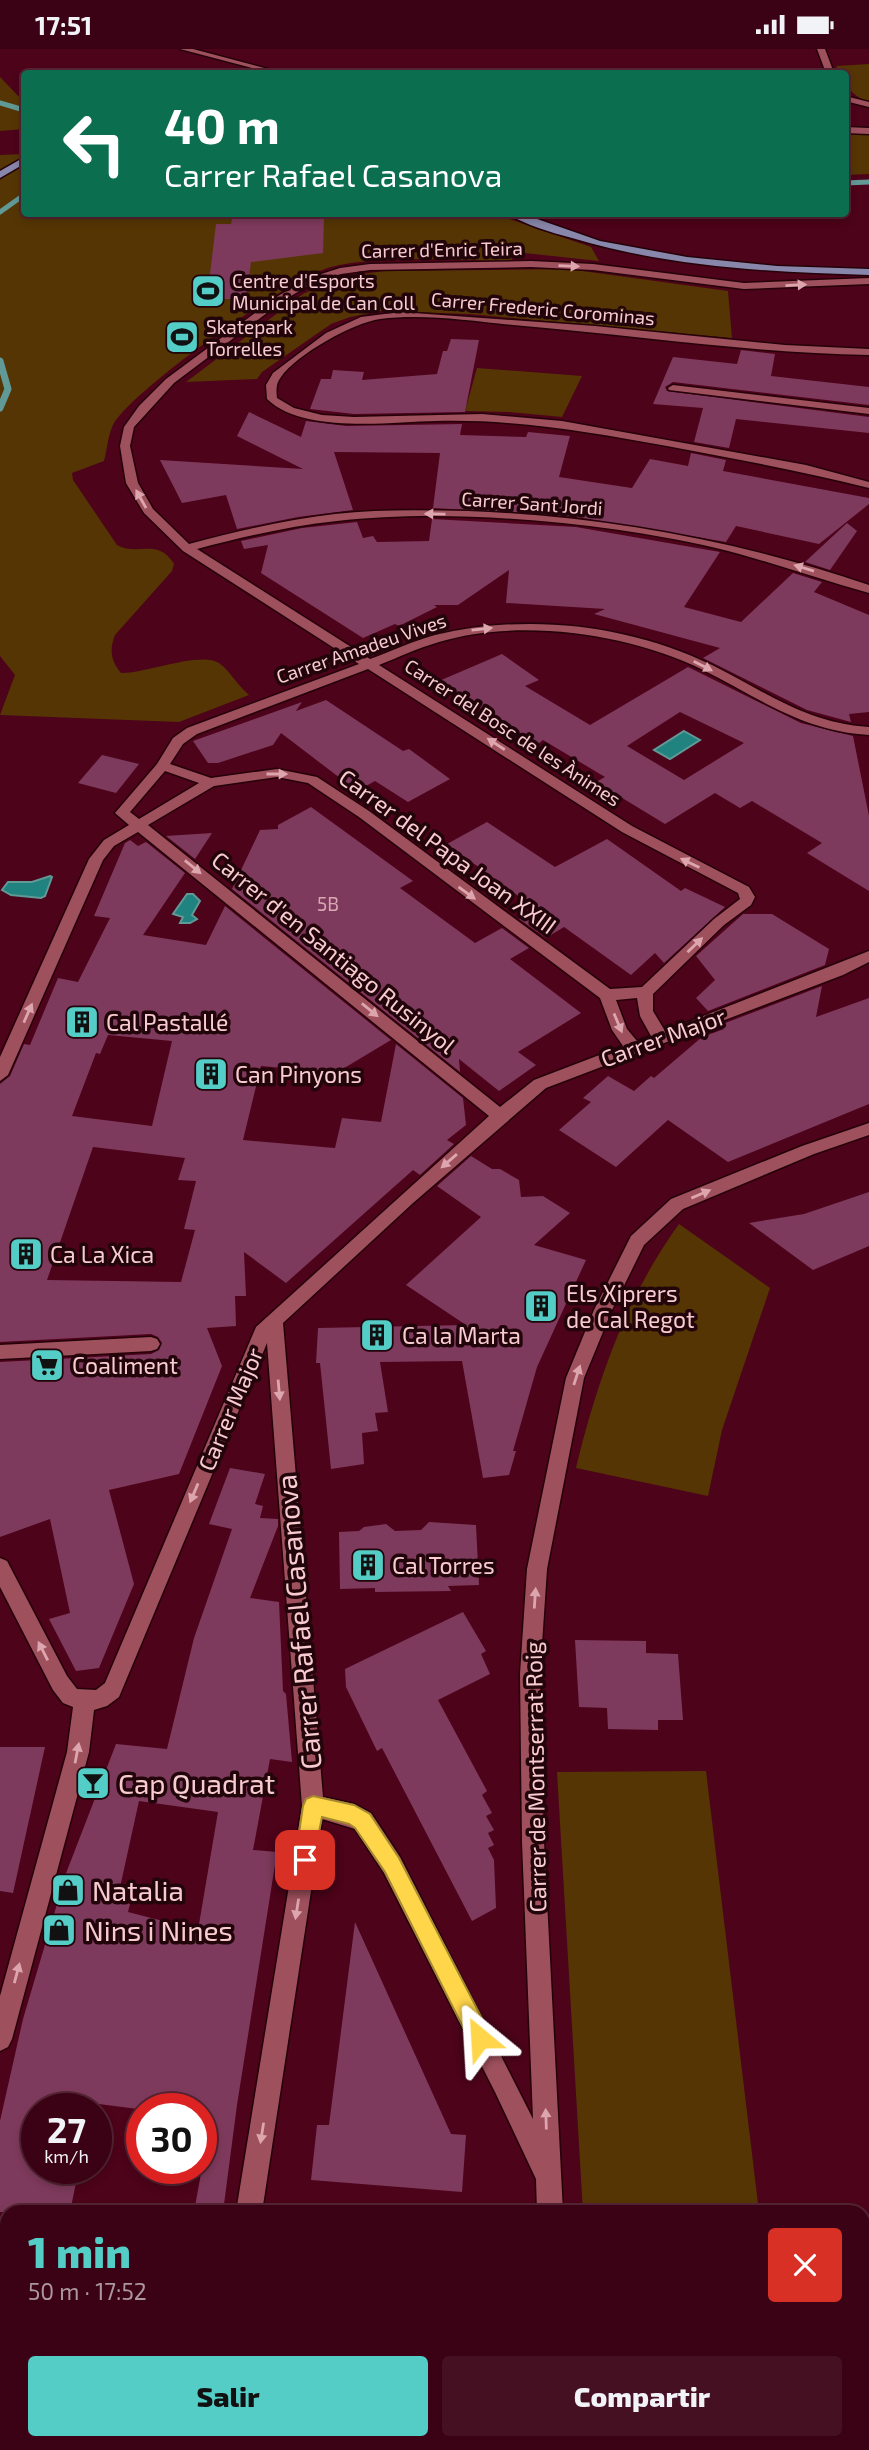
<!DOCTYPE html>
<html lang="es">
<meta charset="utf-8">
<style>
:root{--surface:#3a0214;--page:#451022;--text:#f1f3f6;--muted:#ab97a0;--line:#542434;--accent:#54cdc7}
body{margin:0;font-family:"Exo 2",sans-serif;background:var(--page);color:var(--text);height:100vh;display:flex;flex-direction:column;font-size:26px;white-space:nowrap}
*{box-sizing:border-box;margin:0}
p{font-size:23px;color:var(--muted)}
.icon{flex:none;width:38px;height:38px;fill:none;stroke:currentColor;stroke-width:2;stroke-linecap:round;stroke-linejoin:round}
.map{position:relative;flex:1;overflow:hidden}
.details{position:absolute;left:0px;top:2156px;width:870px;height:245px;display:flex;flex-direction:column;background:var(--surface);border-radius:21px 21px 0 0;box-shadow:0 4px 10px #0003,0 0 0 2px var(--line)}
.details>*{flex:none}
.guide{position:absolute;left:21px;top:21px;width:828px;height:147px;border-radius:7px;box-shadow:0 4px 10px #0003,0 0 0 2px var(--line);background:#0b6e4f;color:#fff;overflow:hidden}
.speed{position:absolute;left:21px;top:2044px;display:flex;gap:14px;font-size:35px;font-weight:700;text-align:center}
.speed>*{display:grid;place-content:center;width:91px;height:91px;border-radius:50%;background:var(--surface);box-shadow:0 4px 10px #0003,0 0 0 2px var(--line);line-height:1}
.speed small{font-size:18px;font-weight:400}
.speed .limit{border:10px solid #d22;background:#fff;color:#111}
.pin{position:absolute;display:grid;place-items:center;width:60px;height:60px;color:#fff;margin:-30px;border-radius:14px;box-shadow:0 4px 10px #0006}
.me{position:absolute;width:77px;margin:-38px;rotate:333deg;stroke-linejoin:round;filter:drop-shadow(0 0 5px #0008)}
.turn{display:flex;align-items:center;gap:24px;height:147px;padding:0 28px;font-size:32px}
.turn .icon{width:91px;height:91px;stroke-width:2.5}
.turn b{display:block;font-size:49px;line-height:60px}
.round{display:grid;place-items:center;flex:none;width:74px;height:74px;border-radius:7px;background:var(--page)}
.overview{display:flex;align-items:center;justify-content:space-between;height:119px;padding:0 28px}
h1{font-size:42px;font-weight:800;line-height:52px;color:var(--accent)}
.cta{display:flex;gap:14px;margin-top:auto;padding:14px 28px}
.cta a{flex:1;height:80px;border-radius:7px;background:var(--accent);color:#111;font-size:28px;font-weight:800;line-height:80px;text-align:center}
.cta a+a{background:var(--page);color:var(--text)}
.status{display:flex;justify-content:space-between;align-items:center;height:49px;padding:0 35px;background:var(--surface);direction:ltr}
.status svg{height:19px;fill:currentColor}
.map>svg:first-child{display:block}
.green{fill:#553504}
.water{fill:#20837f;stroke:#619997;stroke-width:2}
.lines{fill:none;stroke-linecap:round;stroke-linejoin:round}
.stream-far1{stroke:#619997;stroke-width:5}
.stream{stroke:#619997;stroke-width:7}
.building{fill:#7e3a5c;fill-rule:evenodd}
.minor-casing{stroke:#250209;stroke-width:3}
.primary-casing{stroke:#250209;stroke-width:3}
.minor{fill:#9e505d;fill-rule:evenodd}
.primary{fill:#8886aa;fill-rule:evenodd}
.oneway{fill:#dda6ae}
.route{fill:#ffd54a;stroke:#a68a30;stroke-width:2}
.labels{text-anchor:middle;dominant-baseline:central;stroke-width:7;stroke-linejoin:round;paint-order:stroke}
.far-street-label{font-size:19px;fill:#f8cbd0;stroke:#22050a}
.far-poi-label{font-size:19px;fill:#f8cbd0;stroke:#22050a;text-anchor:start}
.number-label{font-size:19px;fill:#daa7b3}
.street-label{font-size:23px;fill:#f8cbd0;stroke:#22050a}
.poi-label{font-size:23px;fill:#f8cbd0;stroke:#22050a;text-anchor:start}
.near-street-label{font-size:28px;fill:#f8cbd0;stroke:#22050a}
.near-poi-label{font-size:28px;fill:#f8cbd0;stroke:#22050a;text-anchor:start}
</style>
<div class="status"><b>17:51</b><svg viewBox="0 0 49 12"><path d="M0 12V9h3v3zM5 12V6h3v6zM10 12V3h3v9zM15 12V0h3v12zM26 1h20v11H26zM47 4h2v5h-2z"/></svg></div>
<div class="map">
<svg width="869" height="2401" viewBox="0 0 869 2401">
<rect width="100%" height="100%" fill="#4d031a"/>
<!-- green -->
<g class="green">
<path d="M869 15V53C855 48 845 40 845 24H840L836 17Z"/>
<path d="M0 28 24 53V80L0 82Z"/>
<path d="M845 84 869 85V125L845 126Z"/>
<path d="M24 105V164L495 165 591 198 599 212 515 203 511 207 512 212C457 212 384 205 331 218 291 228 132 341 113 376 108 386 107 401 104 412L72 424 73 431 117 496C138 508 157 488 174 515L172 522 115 586C109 601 111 612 121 624 144 625 200 602 219 614 230 622 238 637 249 646L179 673 0 666 15 626 0 607V106Z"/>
<path d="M568 220 728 242 732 289 469 265 381 262 350 268 331 275 262 323 257 330 186 333 303 245 340 228 384 222Z"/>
<path d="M477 319 582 327 562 368 509 363 465 362Z"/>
<path d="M679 1175 770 1239 722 1381 708 1447 576 1419C597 1333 626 1248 679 1175Z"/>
<path d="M706 1722 759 2163H583L557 1723Z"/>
</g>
<!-- water -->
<g class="water">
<path d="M684 682 700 691 670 710 654 701Z"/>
<path d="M50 827 52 828 45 847 41 849 11 846 2 841 8 833H32Z"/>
<path d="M187 845H193L200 852 192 866 197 870 190 874H180L183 868 173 865Z"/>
</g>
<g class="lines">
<!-- stream-far1 -->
<g class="stream-far1">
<path d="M0 54 24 61"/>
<path d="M845 134 869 133"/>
<path d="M0 163 24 146"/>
</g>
<!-- stream -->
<path class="stream" d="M0 312 8 340 0 359"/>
</g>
<!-- building -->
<g class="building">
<path d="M324 169 323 204 251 213 246 250H207L216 175H231L232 170Z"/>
<path d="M451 290 479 291 465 363 354 365 310 360 321 330H331L333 321 364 323 362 331 437 325 443 302H447Z"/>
<path d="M741 301 775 305 771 327 869 338V356L673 333 665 338 667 342 869 368V384L736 370 729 399 694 393 703 359 653 355 673 308 737 315Z"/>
<path d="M249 363 301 388 306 372 347 377 462 375 460 386 526 388 528 383 570 387 559 428 632 439 650 410 688 417 691 404 726 411 723 422 869 449V455L819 495 736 477 726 493 571 467 433 459 440 404 334 403 353 461 298 468 237 480 226 446 182 454 160 411 303 420 237 387Z"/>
<path d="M432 470 576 478 720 503 684 558 741 573 793 524 822 533 814 543 869 566V663L849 665 851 673 807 661 703 609 720 599 594 565 605 560 506 554 509 521 458 556H434L437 558 399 577 395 575 363 589 261 524 268 496 244 500 241 492 302 479 357 473 363 489 373 487 377 493 429 492Z"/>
<path d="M847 474 857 482 830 521 805 513Z"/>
<path d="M502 605 539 631 525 637 590 676 688 618 801 674 853 687 869 767V842L807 804 822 794 752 752 740 759 715 744 665 775 596 733 605 728 543 691 538 695 478 658 474 660 439 632ZM680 663 744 694 684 731 627 697Z"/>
<path d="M326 651 403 702 409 700 450 730 408 753 375 732 357 742 281 684 273 696 218 714H208L193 692 302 653 296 662Z"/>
<path d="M102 706 139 715 116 744 78 734Z"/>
<path d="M311 758 413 832 400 839 475 894 502 879 529 899 510 910 581 964 518 1003 536 1016 499 1042 459 1010 460 1023 232 840 260 781 278 780V776Z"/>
<path d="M487 773 555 818 607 790 681 842 685 839 725 858 664 914 655 904 631 926 564 878 546 889 519 870 536 860 447 795Z"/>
<path d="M212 784 195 810 166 787Z"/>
<path d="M130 791 138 797 146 793 185 824 143 886 206 896 225 857 391 991 336 1024 261 1017 243 1091 335 1099 342 1069 381 1073 396 995 463 1049 466 1076 447 1091 454 1095 420 1126 413 1121 286 1234 244 1203 246 1247H235L236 1277 207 1279 222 1317 179 1425 109 1441 134 1535 99 1619 76 1622 49 1570 70 1564 50 1470 0 1488V1313L151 1305 159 1301 162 1294 158 1288 151 1285 0 1293V1035L10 1027 24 995 30 996 58 929 78 933 110 869 94 867 125 794ZM108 986 172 992 152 1077 72 1067 96 1004 100 1005ZM93 1098 185 1109 178 1131 196 1132 184 1180 195 1181 181 1233 47 1231Z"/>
<path d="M743 865H772L829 900 825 916 708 962 696 949 715 931 696 907Z"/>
<path d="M822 937 816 968 869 949V1055L728 1113 668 1071 616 1118 559 1081 591 1053 583 1049 608 1027 634 1042 651 1027 654 1029 702 988 724 980 720 976Z"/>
<path d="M471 1107 492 1120H500L519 1131 521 1148 543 1147 570 1164 534 1196 586 1211 537 1318 513 1402H516L509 1426 483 1429 462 1312 380 1313 388 1363 375 1364 378 1382 362 1384 364 1415 331 1420 320 1314H316L318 1279 466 1276 406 1236 481 1168 437 1137Z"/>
<path d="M869 1143V1197L813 1221 749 1174 804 1165Z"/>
<path d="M230 1419 265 1425 255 1455 263 1457 260 1469 278 1470V1477L250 1549 279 1553 283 1642 286 1645 292 1713 270 1710 253 1801 277 1803 237 2056 223 2163H194L211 2069 201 2068V2060H138L91 2054 90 2060H37V2119H79L70 2163H0V2072L23 1970 60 1845H58L116 1695 167 1700 194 1589 232 1480 209 1475ZM139 1752 218 1763 198 1881 128 1863 130 1855 117 1852Z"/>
<path d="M429 1473 476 1476 479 1536 448 1537 451 1542 375 1543V1539L340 1540 339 1483 359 1482 364 1478 386 1475 395 1482 421 1481Z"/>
<path d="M463 1563 486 1602 481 1605 490 1625 438 1651 487 1742 482 1746 492 1764 486 1767 494 1781 488 1784 494 1796 488 1799 494 1811 496 1859 472 1872 382 1699 377 1702 346 1638 345 1620Z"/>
<path d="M575 1591 646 1592V1604L678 1605 683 1671H658V1681L608 1680 607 1659 579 1658Z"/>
<path d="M0 1698H45L13 1844 0 1842Z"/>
<path d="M355 1873 451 2085 466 2086 462 2143 311 2131 317 2076H329Z"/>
</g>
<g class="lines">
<!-- minor casing -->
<g class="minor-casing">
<g id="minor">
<path d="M180 0H193L283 24H271Z"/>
<path d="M817 0H825L834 24H826Z"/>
<path d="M845 47 869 53V58L845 52Z"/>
<path d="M845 78 869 79V85L845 84Z"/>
<path d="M531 212 593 215 744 234 869 229V235L744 240 593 221 531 218 370 221 341 225 315 233 284 251 174 334 134 378 130 397 138 434 153 460 189 495C238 482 285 471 335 465 379 460 424 461 468 462 606 467 739 492 869 536V544C818 530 769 512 716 499 603 473 452 459 337 472 289 477 243 488 197 500L370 610C392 602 413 592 435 586 526 564 628 575 712 616 766 643 806 674 869 678V686C802 682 761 650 703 621 627 584 520 569 439 593 418 599 399 608 379 616L632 777 749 838 755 848 751 856 724 876 653 945V962L665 982 869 902V913L843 926 546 1039 413 1154 283 1274 323 1748 354 1755 371 1764 400 1808 533 2070 522 1793 520 1625 527 1520 566 1329 594 1261 631 1187 671 1150 802 1097 869 1074V1086L814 1105 683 1160 644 1196 612 1261 584 1329 547 1520 540 1625 544 1793 563 2163H537L536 2130 495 2043 384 1824 355 1780 322 1770 262 2163H236L302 1757 267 1294 119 1648 107 1657 94 1661 89 1703 12 1990 8 1998 0 2002V1947L67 1703 73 1658 63 1654 53 1641 0 1538V1509L7 1512 67 1627 77 1640 96 1641 105 1634 256 1278 489 1067 138 783 114 797 103 811 8 1026 0 1032V1008L89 810 104 791 129 776 115 764 157 715 173 689 187 679 359 615 183 502 144 464 126 434 120 397 124 378 139 357 166 330 278 247 309 229 340 219 370 215ZM368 620 622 783 738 844 740 850 714 870 642 938 610 940 369 762 317 728 277 720 211 729 170 715 183 695 197 685ZM165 722 199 734 139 770 130 763ZM277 728 308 734 359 768 600 949 612 981 623 997 534 1031 500 1058 148 776 214 737ZM637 949 640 967 651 987 637 992 627 980 616 951Z"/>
<path d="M400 263 595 277 785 296 869 300V306C754 304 639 287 524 277 477 273 427 264 380 270 353 274 297 305 281 328 276 334 276 341 277 349L294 359 322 366 354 368 482 365 562 372 806 416 869 433V439C802 422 735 410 667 397 590 383 515 370 436 372 389 373 303 385 267 350L266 336 273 324 326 284 361 268Z"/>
<path d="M673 336 869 359V365L669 341 668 339Z"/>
<path d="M151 1288 157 1290 160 1295 157 1300 151 1302 0 1310V1296Z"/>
<path d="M204 2394H232L231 2401H203Z"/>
<path d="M551 2394H579L580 2401H552Z"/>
</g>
</g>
<!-- primary casing -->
<g class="primary-casing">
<g id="primary">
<path d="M21 110H24V115L0 129V122Z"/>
<path d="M507 164H520L600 192 687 208 777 217 869 220V226C769 223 668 218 572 189 550 183 525 176 507 164Z"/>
</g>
</g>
<!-- minor -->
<use href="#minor" class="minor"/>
<!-- primary -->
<use href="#primary" class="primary"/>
</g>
<!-- one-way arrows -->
<defs><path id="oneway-solid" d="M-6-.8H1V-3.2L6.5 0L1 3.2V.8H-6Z" transform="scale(1.75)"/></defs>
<g class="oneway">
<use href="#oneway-solid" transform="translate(569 217) rotate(2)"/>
<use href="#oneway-solid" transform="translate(796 236) rotate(-3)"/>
<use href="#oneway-solid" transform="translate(141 450) rotate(-119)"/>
<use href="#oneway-solid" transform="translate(435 465) rotate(-179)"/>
<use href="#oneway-solid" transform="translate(804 519) rotate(-163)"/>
<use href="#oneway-solid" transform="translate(482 580) rotate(-6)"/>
<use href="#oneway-solid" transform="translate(703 617) rotate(27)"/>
<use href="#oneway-solid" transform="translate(496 695) rotate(-147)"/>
<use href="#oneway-solid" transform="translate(277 725)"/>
<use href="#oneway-solid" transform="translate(690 814) rotate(-154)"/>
<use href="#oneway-solid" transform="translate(193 818) rotate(39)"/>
<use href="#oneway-solid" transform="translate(467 844) rotate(36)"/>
<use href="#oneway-solid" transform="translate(695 896) rotate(-44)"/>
<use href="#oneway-solid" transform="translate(370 961) rotate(39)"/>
<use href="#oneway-solid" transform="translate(28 964) rotate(-66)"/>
<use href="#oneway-solid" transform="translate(618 974) rotate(67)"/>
<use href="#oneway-solid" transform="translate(449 1112) rotate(139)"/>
<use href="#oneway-solid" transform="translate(701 1145) rotate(-23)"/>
<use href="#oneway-solid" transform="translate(577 1326) rotate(-72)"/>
<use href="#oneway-solid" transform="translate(279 1341) rotate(85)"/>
<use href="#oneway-solid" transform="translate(194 1444) rotate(113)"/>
<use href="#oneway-solid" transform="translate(535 1549) rotate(-86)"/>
<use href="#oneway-solid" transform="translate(43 1602) rotate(-117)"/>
<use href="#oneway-solid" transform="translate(77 1704) rotate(-79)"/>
<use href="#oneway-solid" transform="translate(297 1860) rotate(99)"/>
<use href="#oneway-solid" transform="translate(17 1924) rotate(-75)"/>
<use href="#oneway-solid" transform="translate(546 2070) rotate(-92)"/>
<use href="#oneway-solid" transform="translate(262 2084) rotate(99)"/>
</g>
<!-- route -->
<path class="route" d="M313 1747 354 1756 370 1765 399 1809 488 1981 491 1989 488 1996 480 1999 472 1996 385 1823 355 1779 349 1775 322 1768 312 1818 305 1821 298 1818 295 1811 303 1757 306 1750Z"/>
<!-- icons -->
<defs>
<g id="stadium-square" transform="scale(1.75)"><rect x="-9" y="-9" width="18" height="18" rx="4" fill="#54cdc7" stroke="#22050a"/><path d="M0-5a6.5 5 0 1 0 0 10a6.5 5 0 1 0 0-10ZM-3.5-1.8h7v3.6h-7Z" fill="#111"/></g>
<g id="building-square" transform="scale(1.75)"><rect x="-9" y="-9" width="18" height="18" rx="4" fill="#54cdc7" stroke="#22050a"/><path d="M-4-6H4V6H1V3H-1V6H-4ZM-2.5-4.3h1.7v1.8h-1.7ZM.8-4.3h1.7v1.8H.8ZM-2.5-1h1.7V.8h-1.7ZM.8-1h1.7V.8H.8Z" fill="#111"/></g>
<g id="supermarket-square" transform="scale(1.75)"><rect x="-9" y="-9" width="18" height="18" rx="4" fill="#54cdc7" stroke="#22050a"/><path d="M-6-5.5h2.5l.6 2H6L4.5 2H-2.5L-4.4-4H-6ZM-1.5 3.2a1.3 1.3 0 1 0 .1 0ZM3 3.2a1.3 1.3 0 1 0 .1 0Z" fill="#111"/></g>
<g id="bar-square" transform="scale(1.75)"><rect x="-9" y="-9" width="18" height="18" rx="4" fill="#54cdc7" stroke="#22050a"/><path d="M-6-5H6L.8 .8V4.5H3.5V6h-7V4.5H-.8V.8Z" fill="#111"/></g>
<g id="shop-square" transform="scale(1.75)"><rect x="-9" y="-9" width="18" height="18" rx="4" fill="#54cdc7" stroke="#22050a"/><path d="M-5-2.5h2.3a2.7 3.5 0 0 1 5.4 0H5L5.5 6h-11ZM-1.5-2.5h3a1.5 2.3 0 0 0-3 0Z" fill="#111"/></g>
</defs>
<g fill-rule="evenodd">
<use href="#stadium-square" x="208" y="242"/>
<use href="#stadium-square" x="182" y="288"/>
<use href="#building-square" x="82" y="973"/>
<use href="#building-square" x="211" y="1025"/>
<use href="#building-square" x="26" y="1205"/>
<use href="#building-square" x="541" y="1257"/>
<use href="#building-square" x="377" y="1286"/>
<use href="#supermarket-square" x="47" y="1316"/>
<use href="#building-square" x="368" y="1516"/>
<use href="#bar-square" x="93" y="1734"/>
<use href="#shop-square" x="68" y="1841"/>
<use href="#shop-square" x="59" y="1881"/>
</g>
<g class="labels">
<!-- far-street labels -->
<g class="far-street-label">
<text transform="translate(442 200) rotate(-1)">Carrer d'Enric Teira</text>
<text transform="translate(543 259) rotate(5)">Carrer Frederic Corominas</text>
<text transform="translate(532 454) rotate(4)">Carrer Sant Jordi</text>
<text transform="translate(361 599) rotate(-19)">Carrer Amadeu Vives</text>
<text transform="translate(513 683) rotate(33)">Carrer del Bosc de les Ànimes</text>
</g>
<!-- far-poi labels -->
<g class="far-poi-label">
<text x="232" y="231">Centre d'Esports<tspan x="232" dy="22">Municipal de Can Coll</tspan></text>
<text x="206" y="277">Skatepark<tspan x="206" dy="22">Torrelles</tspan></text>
</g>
<!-- number labels -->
<g class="number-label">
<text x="328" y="854">5B</text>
</g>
<!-- street labels -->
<g class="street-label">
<text transform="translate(448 802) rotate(36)">Carrer del Papa Joan XXIII</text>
<text transform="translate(334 903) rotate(39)">Carrer d'en Santiago Rusinyol</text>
<text transform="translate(663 988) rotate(-20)">Carrer Major</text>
<text transform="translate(230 1360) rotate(-67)">Carrer Major</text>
<text transform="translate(535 1728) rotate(-91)">Carrer de Montserrat Roig</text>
</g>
<!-- poi labels -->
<g class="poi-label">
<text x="106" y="973">Cal Pastallé</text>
<text x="235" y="1025">Can Pinyons</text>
<text x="50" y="1205">Ca La Xica</text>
<text x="566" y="1244">Els Xiprers<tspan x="566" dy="26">de Cal Regot</tspan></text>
<text x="402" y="1286">Ca la Marta</text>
<text x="72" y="1316">Coaliment</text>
<text x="392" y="1516">Cal Torres</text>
</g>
<!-- near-street labels -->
<g class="near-street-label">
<text transform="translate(298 1573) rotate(-95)">Carrer Rafael Casanova</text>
</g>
<!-- near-poi labels -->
<g class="near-poi-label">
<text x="118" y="1734">Cap Quadrat</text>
<text x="92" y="1841">Natalia</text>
<text x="84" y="1881">Nins i Nines</text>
</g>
</g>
</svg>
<div class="speed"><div>27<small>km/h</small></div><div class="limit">30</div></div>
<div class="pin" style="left:305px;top:1811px;background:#d93025"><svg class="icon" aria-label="arrive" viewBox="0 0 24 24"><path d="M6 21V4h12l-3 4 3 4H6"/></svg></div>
<svg class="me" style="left:480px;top:1989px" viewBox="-20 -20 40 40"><path d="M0-17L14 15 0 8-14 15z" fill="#ffd54a" stroke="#fff" stroke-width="4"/></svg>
<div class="guide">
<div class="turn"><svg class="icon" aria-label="left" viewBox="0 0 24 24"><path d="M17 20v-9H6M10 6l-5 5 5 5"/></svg><div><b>40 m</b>Carrer Rafael Casanova</div></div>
</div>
<section class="details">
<div class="overview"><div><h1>1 min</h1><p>50 m · 17:52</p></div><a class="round" style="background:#d93025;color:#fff"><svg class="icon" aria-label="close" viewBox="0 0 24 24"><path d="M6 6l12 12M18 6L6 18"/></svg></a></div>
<div class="cta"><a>Salir</a><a>Compartir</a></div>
</section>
</div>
